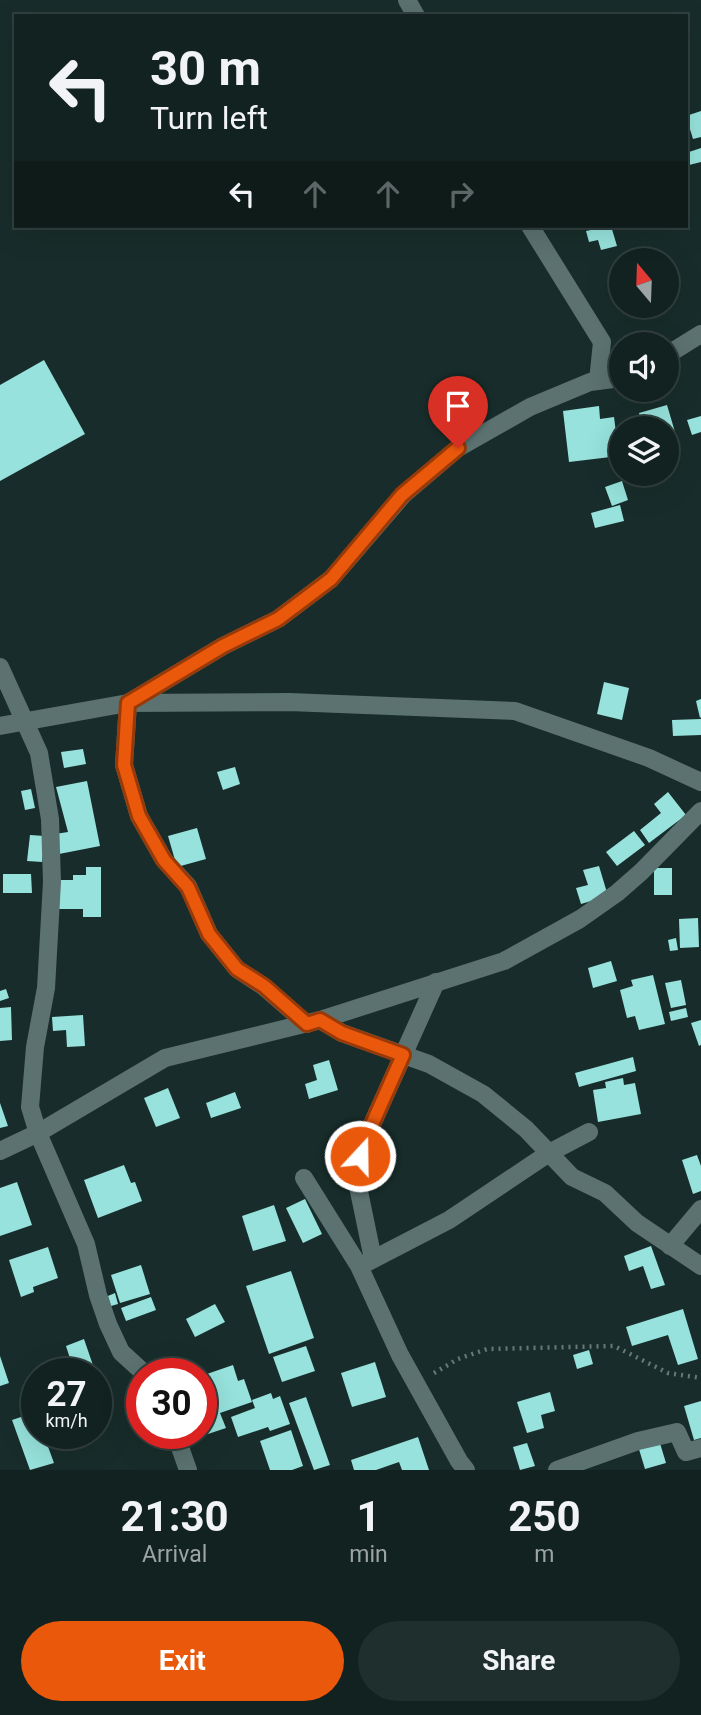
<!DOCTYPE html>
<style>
:root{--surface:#122220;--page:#1f2f2d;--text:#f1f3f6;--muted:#9ca4a5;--line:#313f3e;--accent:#ea580c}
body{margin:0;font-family:Roboto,sans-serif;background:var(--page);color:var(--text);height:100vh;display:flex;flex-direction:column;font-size:26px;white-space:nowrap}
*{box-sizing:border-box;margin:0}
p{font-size:23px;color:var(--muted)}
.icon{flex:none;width:38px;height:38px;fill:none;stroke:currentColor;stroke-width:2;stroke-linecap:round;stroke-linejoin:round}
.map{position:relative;height:1470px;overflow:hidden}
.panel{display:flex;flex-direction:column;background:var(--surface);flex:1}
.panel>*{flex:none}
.guide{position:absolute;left:14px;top:14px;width:674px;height:214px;border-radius:0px;box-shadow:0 7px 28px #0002,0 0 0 2px var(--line);background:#122220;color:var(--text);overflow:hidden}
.needle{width:46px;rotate:341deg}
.tools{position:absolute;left:609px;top:248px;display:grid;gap:14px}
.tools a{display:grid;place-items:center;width:70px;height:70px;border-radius:50%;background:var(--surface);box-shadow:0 7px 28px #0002,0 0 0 2px var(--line);font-size:35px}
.speed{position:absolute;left:21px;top:1358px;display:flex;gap:14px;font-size:35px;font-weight:700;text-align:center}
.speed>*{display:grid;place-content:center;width:91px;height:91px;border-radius:50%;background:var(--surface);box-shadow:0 7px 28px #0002,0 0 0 2px var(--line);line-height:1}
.speed small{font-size:18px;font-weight:400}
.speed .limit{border:10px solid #d22;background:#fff;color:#111}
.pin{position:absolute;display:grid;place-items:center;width:60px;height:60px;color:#fff;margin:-72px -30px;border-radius:50% 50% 50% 0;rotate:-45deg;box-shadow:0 0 7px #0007}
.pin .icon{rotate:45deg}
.me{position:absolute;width:77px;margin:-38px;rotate:21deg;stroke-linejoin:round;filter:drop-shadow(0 0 5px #0008)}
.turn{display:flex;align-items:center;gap:24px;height:147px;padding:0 21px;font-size:32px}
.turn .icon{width:91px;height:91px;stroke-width:2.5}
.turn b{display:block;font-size:49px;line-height:60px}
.lanes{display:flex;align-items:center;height:66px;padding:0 21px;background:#0003;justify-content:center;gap:35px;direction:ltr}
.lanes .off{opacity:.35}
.eta{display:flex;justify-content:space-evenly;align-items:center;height:119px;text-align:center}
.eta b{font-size:42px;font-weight:700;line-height:49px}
.action{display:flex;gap:14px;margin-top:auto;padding:14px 21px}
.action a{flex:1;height:80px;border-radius:42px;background:var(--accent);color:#fff;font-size:28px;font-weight:700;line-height:80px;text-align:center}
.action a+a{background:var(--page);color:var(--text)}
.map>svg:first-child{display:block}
.building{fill:#97e2dc}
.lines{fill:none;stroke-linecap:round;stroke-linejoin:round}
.path{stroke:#677977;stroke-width:4.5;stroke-dasharray:2 5;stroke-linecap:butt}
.street{stroke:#5b7270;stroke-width:18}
.route-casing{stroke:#983908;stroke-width:18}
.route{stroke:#ea580c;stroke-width:12}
</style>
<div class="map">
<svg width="701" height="1470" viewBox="0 0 701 1470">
<rect width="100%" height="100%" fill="#182d2b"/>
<!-- building -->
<g class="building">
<path d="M701 111V137L693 139 686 116Z"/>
<path d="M701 148V162L689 165 686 153Z"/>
<path d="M611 226 617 246 601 250 598 240 589 242 586 231Z"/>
<path d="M621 354V362L614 365 612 357Z"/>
<path d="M44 360 85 434 0 481V385Z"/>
<path d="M667 405 675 432 667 435V429H643L639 413Z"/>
<path d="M599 406 600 419 614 417 619 456 569 462 563 411Z"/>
<path d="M701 416V432L692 435 687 420Z"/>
<path d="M622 481 628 500 612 506 605 487Z"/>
<path d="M620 505 624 521 595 528 591 513Z"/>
<path d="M604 682 629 688 622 720 597 714Z"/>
<path d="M701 699V717L700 718 696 701Z"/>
<path d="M701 719V735L673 736 672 720Z"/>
<path d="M83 749 86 764 64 768 61 752Z"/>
<path d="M235 767 240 784 223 790 217 772Z"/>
<path d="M87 781 100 846 59 854 55 834 68 832 56 787Z"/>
<path d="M31 789 35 808 25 810 21 791Z"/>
<path d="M668 792 686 815 649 843 640 830 661 813 654 804Z"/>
<path d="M197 828 206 859 177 867 168 836Z"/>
<path d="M634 831 645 845 617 866 606 852Z"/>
<path d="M30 835 45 836 42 862 27 861Z"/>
<path d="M599 866 608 896 581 904 576 888 588 885 583 870Z"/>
<path d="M86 867H101V917H83V909H59L60 880H73V875H86Z"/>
<rect x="654" y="868" width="18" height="27"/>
<path d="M3 874H31L32 893H3Z"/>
<path d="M698 918 699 947 680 948 679 919Z"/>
<path d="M676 938 678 950 670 951 668 940Z"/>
<path d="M611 961 617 981 593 988 588 968Z"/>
<path d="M653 975 665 1024 639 1030 635 1016 627 1018 620 990 633 986 631 980Z"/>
<path d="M681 980 686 1005 671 1008 665 983Z"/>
<path d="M6 989 9 998 0 1001V991Z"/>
<path d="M11 1007 12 1040 0 1041V1008Z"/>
<path d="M686 1008 688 1017 671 1021 669 1012Z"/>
<path d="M83 1015 85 1046 67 1047 66 1030 53 1031 52 1017Z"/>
<path d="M701 1020V1045L699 1046 691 1023Z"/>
<path d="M633 1057 636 1071 579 1087 575 1073Z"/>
<path d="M329 1060 338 1090 309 1099 305 1084 317 1080 313 1065Z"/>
<path d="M623 1078 624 1085 635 1083 641 1114 598 1122 593 1090 606 1088 605 1082Z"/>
<path d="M168 1088 180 1118 156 1127 144 1098Z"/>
<path d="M235 1092 241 1108 211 1118 206 1103Z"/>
<path d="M0 1103 8 1126 0 1128Z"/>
<path d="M697 1155 701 1166V1191L693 1194 682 1160Z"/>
<path d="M124 1165 131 1183 135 1182 142 1201 98 1218 84 1180Z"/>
<path d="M17 1182 32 1225 0 1236V1188Z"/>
<path d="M305 1199 322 1234 303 1243 286 1208Z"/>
<path d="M274 1205 286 1241 253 1251 242 1216Z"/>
<path d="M651 1246 665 1285 651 1289 643 1266 629 1271 624 1256Z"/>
<path d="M48 1247 58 1278 33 1287 34 1292 21 1297 9 1260Z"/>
<path d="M141 1265 150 1294 120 1303 111 1275Z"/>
<path d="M291 1271 314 1338 269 1354 246 1286Z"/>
<path d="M115 1293 118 1304 111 1306 108 1296Z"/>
<path d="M151 1297 156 1310 126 1321 121 1308Z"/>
<path d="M215 1304 225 1322 195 1337 186 1319Z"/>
<path d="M683 1309 698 1359 678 1365 668 1335 632 1346 626 1327Z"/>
<path d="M84 1339 96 1374H75L66 1346Z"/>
<path d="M306 1346 315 1371 282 1382 273 1357Z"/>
<path d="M589 1350 593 1364 577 1369 573 1355Z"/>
<path d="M0 1356 9 1383 0 1386Z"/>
<path d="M375 1362 386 1397 352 1407 341 1373Z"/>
<path d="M233 1365 238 1381 244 1379 252 1402 220 1413 226 1428 202 1436 201 1394 209 1391 204 1375Z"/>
<path d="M550 1392 555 1411 541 1415 544 1428 527 1433 517 1402Z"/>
<path d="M271 1393 273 1399 280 1396 290 1424 270 1431 268 1427 238 1437 231 1417 255 1408 252 1400Z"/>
<path d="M306 1397 330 1465 314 1470 289 1403Z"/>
<path d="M701 1401V1438L694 1440 684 1406Z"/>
<path d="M36 1412 37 1433H43L54 1463 30 1470 12 1420Z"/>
<path d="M291 1430 303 1466 292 1470H270L260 1441Z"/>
<path d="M418 1437 429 1470H402L399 1462 376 1470H354L351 1460Z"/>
<path d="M659 1440 666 1463 645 1469 638 1446Z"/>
<path d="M527 1443 535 1466 520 1470 513 1447Z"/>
</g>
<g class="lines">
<!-- path -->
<path class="path" d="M434 1373 458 1359 487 1349 614 1346 668 1373 701 1378"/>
<!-- street -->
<g class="street">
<path d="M407 0 416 16"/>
<path d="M530 226 602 342 598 381"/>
<path d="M667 355 701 334"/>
<path d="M0 667 39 753 50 819 52 882 46 988 35 1047 30 1107 38 1133 86 1244 98 1295 108 1324 121 1352 145 1374"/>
<path d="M0 726 128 703 289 702 515 711 649 758 701 782"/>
<path d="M320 1020 342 1033 429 1064 483 1094 526 1129 572 1177 605 1193 637 1223 701 1266"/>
<path d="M307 1024 263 986 237 969 209 934 188 886 164 860 139 816 124 765 128 703 223 646 278 619 331 579 403 495 458 448 530 407 590 382 621 378"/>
<path d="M0 1151 38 1133 165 1058 320 1020 504 961 580 919 617 893 641 872 701 811"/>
<path d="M304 1178 359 1266 400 1355 459 1461 466 1470"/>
<path d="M670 1246 701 1209"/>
<path d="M373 1259 355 1172 365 1140 436 982"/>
<path d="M366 1263 449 1220 549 1153 589 1132"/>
<path d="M175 1433 188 1470"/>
<path d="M557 1470 638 1441 677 1432 686 1452 701 1448"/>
</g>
</g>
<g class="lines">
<!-- route casing -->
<g class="route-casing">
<path id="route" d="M360 1156 365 1140 403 1055 342 1033 320 1020 307 1024 264 986 237 969 209 934 188 887 164 860 139 816 124 765 128 703 223 646 278 619 331 579 402 495 458 448"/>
</g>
<!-- route -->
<use href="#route" class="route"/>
</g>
</svg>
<div class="tools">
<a><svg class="needle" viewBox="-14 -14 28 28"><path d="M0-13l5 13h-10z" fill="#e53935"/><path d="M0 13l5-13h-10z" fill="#9ca4a5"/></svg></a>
<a><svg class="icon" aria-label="sound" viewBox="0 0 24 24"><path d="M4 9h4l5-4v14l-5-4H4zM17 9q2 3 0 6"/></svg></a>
<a><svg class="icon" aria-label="layers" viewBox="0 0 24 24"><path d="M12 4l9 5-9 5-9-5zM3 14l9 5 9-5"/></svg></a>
</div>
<div class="speed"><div>27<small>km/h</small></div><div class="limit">30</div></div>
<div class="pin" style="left:458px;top:448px;background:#d93025"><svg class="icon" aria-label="arrive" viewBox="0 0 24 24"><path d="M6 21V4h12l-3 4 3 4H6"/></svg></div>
<svg class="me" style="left:360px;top:1156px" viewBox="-20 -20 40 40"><circle r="17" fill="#ea580c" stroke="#fff" stroke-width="3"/><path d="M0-11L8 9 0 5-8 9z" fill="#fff"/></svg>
<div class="guide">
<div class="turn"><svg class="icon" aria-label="left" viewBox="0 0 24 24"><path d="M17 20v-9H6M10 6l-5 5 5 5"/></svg><div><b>30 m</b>Turn left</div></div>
<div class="lanes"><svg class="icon" aria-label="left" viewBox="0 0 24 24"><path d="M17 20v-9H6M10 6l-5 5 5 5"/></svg><svg class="icon off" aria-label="ahead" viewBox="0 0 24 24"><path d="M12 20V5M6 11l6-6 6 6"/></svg><svg class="icon off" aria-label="ahead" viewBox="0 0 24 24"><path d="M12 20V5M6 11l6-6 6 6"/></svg><svg class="icon off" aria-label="right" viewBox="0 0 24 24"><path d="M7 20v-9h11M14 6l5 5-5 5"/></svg></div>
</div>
</div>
<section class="panel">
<div class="eta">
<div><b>21:30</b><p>Arrival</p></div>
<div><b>1</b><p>min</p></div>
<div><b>250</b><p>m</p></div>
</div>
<div class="action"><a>Exit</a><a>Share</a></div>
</section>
